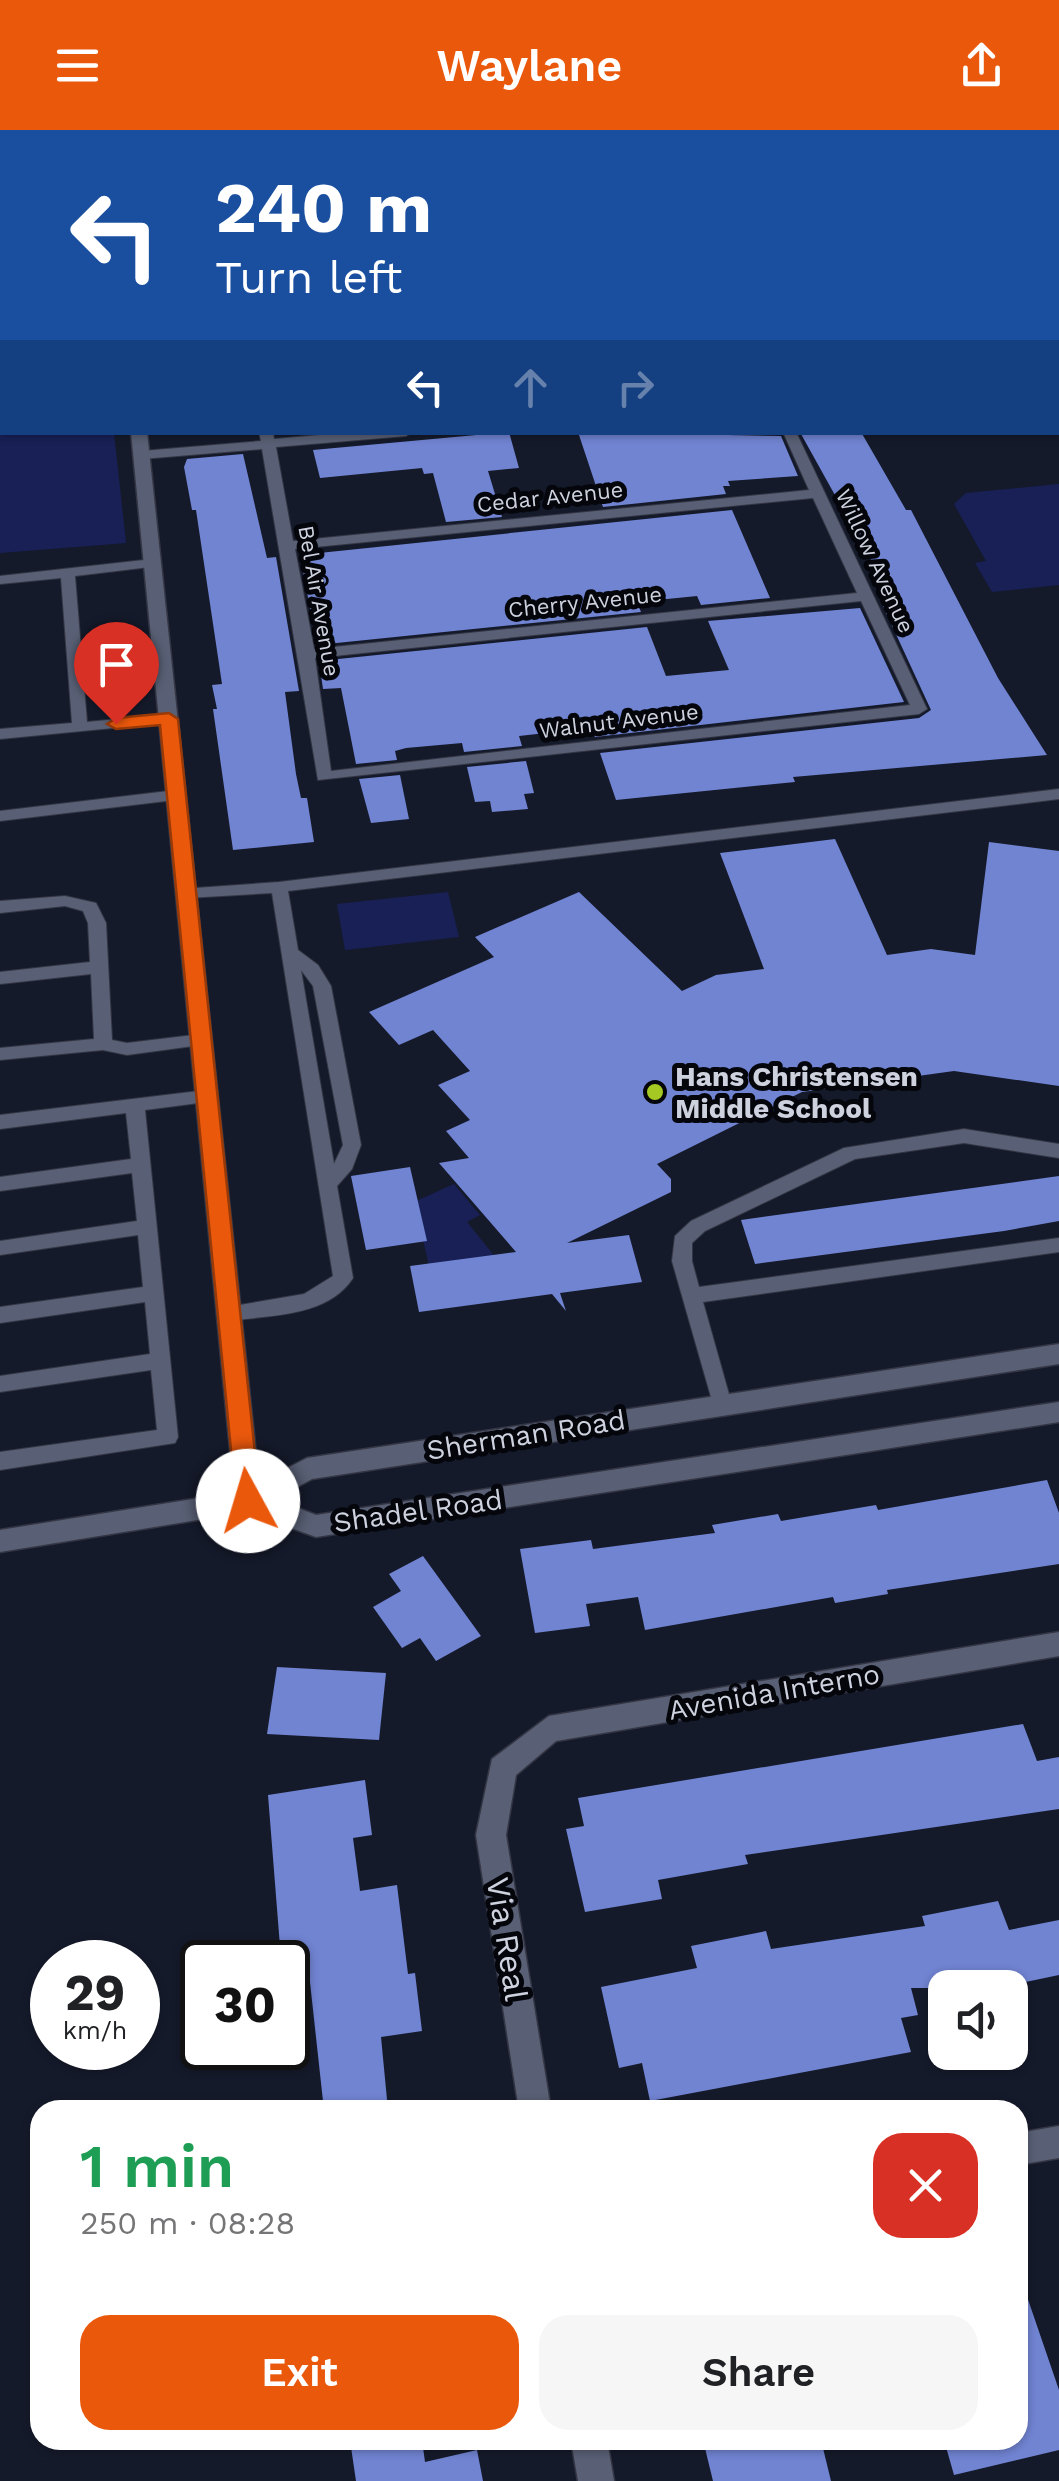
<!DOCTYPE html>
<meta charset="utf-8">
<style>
:root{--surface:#fff;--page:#f6f6f6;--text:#202124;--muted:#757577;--accent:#ea580c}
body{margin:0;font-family:"Work Sans",sans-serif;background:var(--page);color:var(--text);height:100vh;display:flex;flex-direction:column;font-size:38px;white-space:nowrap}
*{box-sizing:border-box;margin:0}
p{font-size:32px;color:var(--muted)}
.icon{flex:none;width:55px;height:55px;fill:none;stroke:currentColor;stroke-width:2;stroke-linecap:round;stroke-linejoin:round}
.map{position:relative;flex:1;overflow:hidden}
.panel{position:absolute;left:30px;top:1970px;width:998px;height:350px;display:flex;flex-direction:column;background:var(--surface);border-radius:30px;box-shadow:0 2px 8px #0004}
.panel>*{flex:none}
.banner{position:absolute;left:0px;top:0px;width:1060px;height:305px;box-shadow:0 2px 8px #0004;background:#1a4fa0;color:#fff;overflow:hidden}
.tools{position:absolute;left:928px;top:1840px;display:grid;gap:20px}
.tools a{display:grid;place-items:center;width:100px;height:100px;border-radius:20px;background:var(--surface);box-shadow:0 2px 8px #0004;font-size:50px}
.speed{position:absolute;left:30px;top:1810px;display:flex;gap:20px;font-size:50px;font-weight:700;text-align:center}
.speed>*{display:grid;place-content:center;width:130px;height:130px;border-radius:50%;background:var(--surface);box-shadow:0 2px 8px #0004;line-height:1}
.speed small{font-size:25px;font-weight:400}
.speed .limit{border:5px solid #111;border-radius:15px;background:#fff;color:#111}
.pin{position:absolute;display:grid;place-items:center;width:85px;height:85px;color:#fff;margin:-102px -42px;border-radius:50% 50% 50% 0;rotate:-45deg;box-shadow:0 0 10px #0007}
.pin .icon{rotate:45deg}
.me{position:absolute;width:110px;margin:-55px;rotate:354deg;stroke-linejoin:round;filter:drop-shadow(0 0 8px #0008)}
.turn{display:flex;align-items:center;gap:35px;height:210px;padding:0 50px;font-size:45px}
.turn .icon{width:130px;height:130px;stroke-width:2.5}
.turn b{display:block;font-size:70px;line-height:85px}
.lanes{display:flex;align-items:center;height:95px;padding:0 50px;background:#0003;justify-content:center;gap:50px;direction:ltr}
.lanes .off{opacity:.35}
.round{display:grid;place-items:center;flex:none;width:105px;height:105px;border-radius:30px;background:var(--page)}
.summary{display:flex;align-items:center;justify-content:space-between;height:170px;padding:0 50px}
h1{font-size:60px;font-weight:600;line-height:75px;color:#1e9e55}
.action{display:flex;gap:20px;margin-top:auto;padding:20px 50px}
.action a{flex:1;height:115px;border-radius:30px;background:var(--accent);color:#fff;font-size:40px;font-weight:600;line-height:115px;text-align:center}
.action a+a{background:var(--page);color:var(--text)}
header{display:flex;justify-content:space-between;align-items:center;height:130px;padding:0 50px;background:var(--accent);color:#fff;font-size:45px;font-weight:600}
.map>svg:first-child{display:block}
.green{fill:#182056}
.building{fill:#7184d2}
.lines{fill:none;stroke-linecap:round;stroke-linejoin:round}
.service-casing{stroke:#343644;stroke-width:2}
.minor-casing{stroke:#343644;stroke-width:3}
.tertiary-casing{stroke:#343644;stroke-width:3}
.service{fill:#596075;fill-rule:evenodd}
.minor{fill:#596075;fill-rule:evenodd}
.tertiary{fill:#596075;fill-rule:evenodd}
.route{fill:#ea580c;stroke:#983908;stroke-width:2.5}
.poi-dot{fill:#a5c823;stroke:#04060c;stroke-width:4}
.labels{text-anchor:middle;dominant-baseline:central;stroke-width:10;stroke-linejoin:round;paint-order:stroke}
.far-street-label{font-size:22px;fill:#ced2de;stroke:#04060c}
.poi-label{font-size:28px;font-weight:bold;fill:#ced2de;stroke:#04060c;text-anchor:start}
.street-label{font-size:28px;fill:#ced2de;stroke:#04060c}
.near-street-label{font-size:32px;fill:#ced2de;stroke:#04060c}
</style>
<header><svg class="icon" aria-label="menu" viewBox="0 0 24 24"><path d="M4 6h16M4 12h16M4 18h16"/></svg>Waylane<svg class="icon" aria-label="share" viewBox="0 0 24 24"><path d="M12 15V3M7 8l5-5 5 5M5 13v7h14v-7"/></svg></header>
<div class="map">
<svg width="1059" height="2351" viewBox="0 0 1059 2351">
<rect width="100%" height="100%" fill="#151a2b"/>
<!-- green -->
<g class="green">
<path d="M0 0 83 2H2V302L114 303 126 413 0 423Z"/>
<path d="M1059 354V455L992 462 975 433 986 431 954 374 966 363Z"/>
<path d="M448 762 459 807 345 820 337 774Z"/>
<path d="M454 1054 480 1085 467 1092 500 1133 431 1144 414 1072Z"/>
</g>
<!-- building -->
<g class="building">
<path d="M509 302 519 338 488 341 502 387 446 392 433 343 424 344 422 338 320 348 313 320Z"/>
<path d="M578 302 781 306 798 346 728 351 730 356H723L726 364 603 377Z"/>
<path d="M861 302 906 380H911L998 548 1047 625 793 647 795 652 616 670 600 623 919 588 931 580 883 476 896 475 801 304Z"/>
<path d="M243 324 267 428 276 427 299 561 285 562 296 644 301 668H307L314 712 233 720 213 579H217L212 555 222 554 196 380H192L184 337 187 329Z"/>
<path d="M732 380 770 468 701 475 697 466 637 472 641 482 317 515 300 425Z"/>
<path d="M860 478 904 572 595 607 591 598 519 606 522 616 464 622 462 613 406 618 395 621 397 630 356 634 341 558 323 559 319 531 647 497 666 546 729 540 708 491Z"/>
<path d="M526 631 534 663 524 664 528 679 492 682 490 671 475 672 467 637Z"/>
<path d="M400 645 409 689 371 693 359 649Z"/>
<path d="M835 709 887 825 931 819 975 825 989 712 1059 721V956L954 941 802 962 657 1034 671 1049V1062L567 1113 629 1105 642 1152 560 1163 566 1181 552 1164 419 1182 410 1136 516 1122 439 1033 469 1028 446 1001 470 990 438 955 470 941 433 900 399 915 369 882 494 827 475 807 579 762 682 861 716 845 764 839 720 723Z"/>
<path d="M410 1037 427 1111 366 1120 351 1046Z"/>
<path d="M1059 1046V1091L1004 1101 755 1134 741 1090Z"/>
<path d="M1047 1350 1059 1383V1434L887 1460 888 1464 835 1473 833 1467 645 1500 638 1467 586 1474 590 1496 535 1503 520 1419 591 1410 593 1419 715 1403 712 1395 778 1384 781 1391 876 1375 878 1380Z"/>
<path d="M423 1426 481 1506 436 1531 420 1508 402 1518 373 1477 401 1461 389 1444Z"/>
<path d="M277 1537 386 1543 379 1610 267 1604Z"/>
<path d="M1023 1594 1037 1631 1059 1627V1679L745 1725 748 1734 658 1750 662 1769 585 1782 566 1699 584 1696 578 1668Z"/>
<path d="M365 1650 372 1705 353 1708 360 1761 397 1755 408 1844 415 1843 422 1901 381 1907 388 1980H324L307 1825 281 1829 268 1665Z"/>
<path d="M998 1771 1009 1800 1059 1790V1845L997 1858H911L918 1885 901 1888 911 1922 650 1971 642 1933 619 1938 601 1857 697 1838 691 1816 766 1801 771 1819 925 1796 922 1786Z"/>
<path d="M1022 2152 1059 2260V2320L954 2345 944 2310H1018V2153Z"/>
<path d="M381 2310H422L425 2332 477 2320 483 2351H356L351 2317Z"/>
<path d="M703 2310H821L831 2351H713Z"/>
</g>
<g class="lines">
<!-- service casing -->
<g class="service-casing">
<g id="service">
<path d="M155 0H177L179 2H158Z"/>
<path d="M191 0H210L212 2H194Z"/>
<path d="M639 0H651L652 2H641Z"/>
<path d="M259 302H273L274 309 354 302H412L406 306 276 317 293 411 809 360 783 302H796L927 579 919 584 318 650 262 319 142 329 135 325 142 321 261 311ZM813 368 857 463 314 519 295 419ZM861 471 910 575 331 641 315 528Z"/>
<path d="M153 429 160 433 158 436 75 446 87 592 169 584 175 586V592L0 609V599L72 593 61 448 0 454V446Z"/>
<path d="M1059 659V669L288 761 298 820 318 835 331 856 361 1015 352 1039 337 1056 353 1148C328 1187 270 1185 229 1191L222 1188 219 1183 222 1178 304 1164 333 1146 272 763 187 768 181 767V759L279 752ZM301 840 313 856 343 1015 334 1034Z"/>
<path d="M177 660 183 661V669L0 691V681Z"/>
<path d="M65 766 96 773 106 793 112 910 127 913 202 904 211 910 208 914 127 925 103 920 0 930V918L94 909 91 844 0 854V842L90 832 88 793 83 781 65 776 0 783V771Z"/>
<path d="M207 960 214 961 216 966 214 971 145 980 178 1307 175 1313 0 1340V1322L157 1300 151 1240 0 1262V1246L150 1224 145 1172 0 1193V1177L143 1157 138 1105 0 1125V1111L137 1091 132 1043 0 1061V1047L131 1029 126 983 0 999V985Z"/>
<path d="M964 999 1059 1014V1028L964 1013 855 1029 705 1101 692 1113V1131L699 1157 1059 1108V1122L703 1172 732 1275 729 1281H715L672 1131 675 1106 691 1091 844 1018Z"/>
</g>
</g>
<!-- minor casing -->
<g class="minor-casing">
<g id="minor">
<rect x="97" y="0" width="14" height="2"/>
<path d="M131 302H147L261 1371 257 1379 248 1382 239 1379 235 1371Z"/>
<path d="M1059 1502V1526L556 1611 516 1645 506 1705 551 1980H519L476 1705 492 1629 549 1586Z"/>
<path d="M1059 1996V2028L1018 2035V2003Z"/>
<path d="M571 2310H607L614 2351H578Z"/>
</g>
</g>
<!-- tertiary casing -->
<g class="tertiary-casing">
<path id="tertiary" d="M1059 1214V1234L312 1349 275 1369 316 1385 1059 1272V1292L316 1407 247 1382 0 1422V1400L243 1361 307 1328Z"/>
</g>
<!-- service -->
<use href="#service" class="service"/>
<!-- minor -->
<use href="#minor" class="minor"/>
<!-- tertiary -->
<use href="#tertiary" class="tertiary"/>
</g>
<!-- route -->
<path class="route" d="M169 583 178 589 260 1371 248 1381 236 1371 160 595 116 599 107 594 116 588Z"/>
<!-- markers -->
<circle class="poi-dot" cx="655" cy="962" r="10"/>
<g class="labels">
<!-- far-street labels -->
<g class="far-street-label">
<text transform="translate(550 367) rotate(-6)">Cedar Avenue</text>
<text transform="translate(875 431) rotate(65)">Willow Avenue</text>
<text transform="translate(319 471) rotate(80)">Bel Air Avenue</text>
<text transform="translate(585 472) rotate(-6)">Cherry Avenue</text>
<text transform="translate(619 591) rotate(-7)">Walnut Avenue</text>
</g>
<!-- poi labels -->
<g class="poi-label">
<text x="675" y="946">Hans Christensen<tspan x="675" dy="32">Middle School</tspan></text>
</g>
<!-- street labels -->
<g class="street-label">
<text transform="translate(526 1305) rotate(-9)">Sherman Road</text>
<text transform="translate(418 1381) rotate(-8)">Shadel Road</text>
<text transform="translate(774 1562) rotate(-10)">Avenida Interno</text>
</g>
<!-- near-street labels -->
<g class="near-street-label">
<text transform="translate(507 1809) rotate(81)">Via Real</text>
</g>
</g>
</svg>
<div class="tools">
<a><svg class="icon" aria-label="sound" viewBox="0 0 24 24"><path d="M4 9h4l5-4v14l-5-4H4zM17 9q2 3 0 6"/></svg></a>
</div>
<div class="speed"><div>29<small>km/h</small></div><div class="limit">30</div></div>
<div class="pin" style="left:116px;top:594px;background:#d93025"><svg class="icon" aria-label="arrive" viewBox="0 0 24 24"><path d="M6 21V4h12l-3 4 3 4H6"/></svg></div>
<svg class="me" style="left:248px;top:1371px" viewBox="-20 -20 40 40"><circle r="19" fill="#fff"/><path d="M0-13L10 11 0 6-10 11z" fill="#ea580c"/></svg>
<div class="banner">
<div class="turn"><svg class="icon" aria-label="left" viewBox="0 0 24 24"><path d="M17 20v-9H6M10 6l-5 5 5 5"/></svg><div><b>240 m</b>Turn left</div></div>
<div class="lanes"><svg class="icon" aria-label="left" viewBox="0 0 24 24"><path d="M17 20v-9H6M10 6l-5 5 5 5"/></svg><svg class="icon off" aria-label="ahead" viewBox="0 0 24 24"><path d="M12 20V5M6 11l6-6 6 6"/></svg><svg class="icon off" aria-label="right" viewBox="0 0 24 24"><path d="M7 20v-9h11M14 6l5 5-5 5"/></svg></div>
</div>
<section class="panel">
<div class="summary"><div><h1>1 min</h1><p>250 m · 08:28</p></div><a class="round" style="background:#d93025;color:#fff"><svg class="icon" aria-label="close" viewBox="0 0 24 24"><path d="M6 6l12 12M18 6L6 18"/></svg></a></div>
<div class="action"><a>Exit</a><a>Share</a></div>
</section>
</div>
